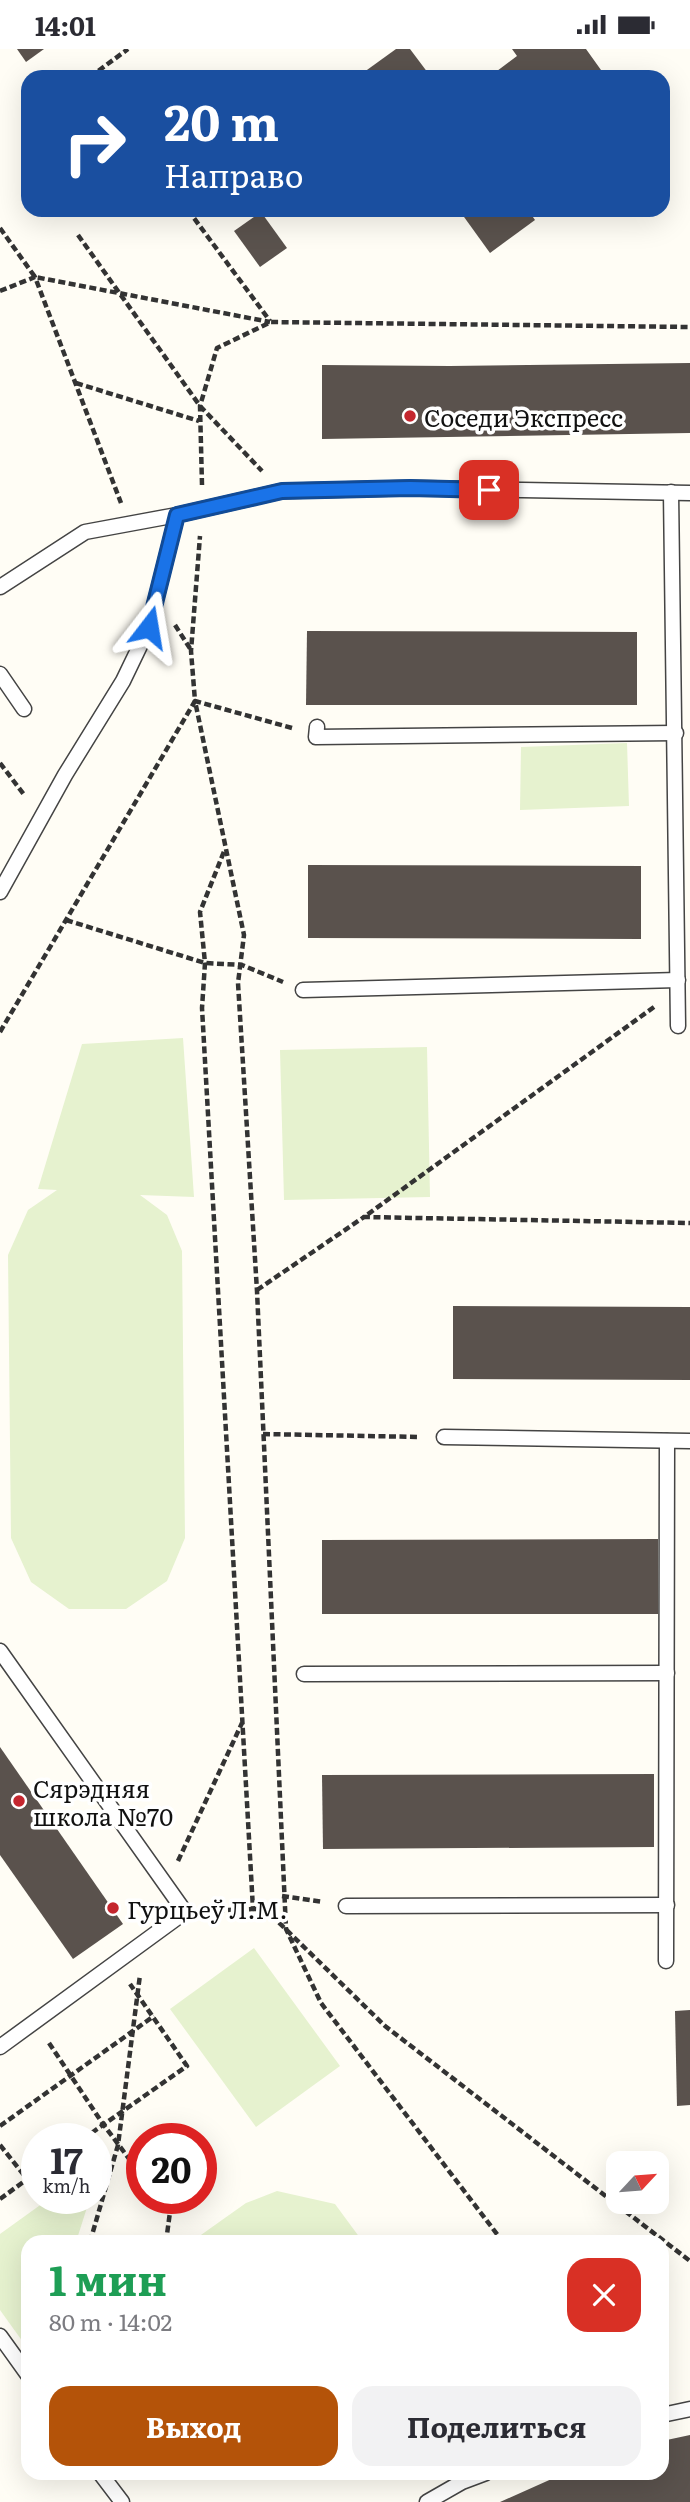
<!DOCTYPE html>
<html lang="ru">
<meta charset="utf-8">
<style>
:root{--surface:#fff;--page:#f2f2f3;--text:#2b2b33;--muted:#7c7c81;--accent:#b45309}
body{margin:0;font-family:Literata,serif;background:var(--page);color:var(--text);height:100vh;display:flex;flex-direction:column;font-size:26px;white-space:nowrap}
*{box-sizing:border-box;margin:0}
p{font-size:23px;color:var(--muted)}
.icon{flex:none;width:38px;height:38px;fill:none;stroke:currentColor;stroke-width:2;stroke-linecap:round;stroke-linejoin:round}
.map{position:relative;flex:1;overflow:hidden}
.sheet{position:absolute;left:21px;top:2186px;width:648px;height:245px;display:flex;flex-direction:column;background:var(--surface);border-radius:21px;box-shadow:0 7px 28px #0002}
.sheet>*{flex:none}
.guide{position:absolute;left:21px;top:21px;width:649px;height:147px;border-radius:21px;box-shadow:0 7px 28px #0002;background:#1a4fa0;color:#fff;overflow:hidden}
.needle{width:46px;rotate:64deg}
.controls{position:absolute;left:606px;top:2102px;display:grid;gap:14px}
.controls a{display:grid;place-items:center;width:63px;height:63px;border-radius:14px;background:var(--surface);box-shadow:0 7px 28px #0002;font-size:35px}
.speed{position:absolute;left:21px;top:2074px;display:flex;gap:14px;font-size:35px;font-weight:700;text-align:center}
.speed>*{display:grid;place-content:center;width:91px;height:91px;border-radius:50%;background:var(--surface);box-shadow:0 7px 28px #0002;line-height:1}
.speed small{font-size:18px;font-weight:400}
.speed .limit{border:10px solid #d22;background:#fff;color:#111}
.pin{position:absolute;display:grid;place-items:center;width:60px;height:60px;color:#fff;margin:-30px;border-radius:14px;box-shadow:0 4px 10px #0006}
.me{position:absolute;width:77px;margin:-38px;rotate:14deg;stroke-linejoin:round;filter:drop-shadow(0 0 5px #0008)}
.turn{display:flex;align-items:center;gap:24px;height:147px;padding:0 28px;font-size:32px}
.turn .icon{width:91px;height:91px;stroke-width:2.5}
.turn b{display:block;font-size:49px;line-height:60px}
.round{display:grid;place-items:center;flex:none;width:74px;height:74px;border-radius:21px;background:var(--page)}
.overview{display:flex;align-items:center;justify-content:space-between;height:119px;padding:0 28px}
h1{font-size:42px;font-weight:700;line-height:52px;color:#1e9e55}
.cta{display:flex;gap:14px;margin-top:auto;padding:14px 28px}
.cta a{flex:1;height:80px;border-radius:21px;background:var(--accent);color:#fff;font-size:28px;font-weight:700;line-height:80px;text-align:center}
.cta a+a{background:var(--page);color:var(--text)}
.status{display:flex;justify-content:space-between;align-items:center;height:49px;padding:0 35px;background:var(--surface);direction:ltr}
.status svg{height:19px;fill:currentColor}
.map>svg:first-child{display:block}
.pitch{fill:#e6f2cf}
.building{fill:#5a524d}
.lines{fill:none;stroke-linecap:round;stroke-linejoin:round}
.service-casing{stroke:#444;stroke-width:17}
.path{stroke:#333;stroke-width:4.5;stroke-dasharray:7 3.5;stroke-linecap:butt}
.service{stroke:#fff;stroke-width:14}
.route-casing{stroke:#114b97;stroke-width:18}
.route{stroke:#1a73e8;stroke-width:12}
.poi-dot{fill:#c4262e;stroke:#fff;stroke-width:2.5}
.labels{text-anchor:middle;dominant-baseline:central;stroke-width:7;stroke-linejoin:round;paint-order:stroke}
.poi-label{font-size:24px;fill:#111;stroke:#fff;text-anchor:start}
</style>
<div class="status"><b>14:01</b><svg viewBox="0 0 49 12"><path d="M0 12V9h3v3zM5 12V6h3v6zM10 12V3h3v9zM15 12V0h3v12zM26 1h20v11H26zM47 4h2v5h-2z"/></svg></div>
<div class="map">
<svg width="690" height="2453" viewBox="0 0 690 2453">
<rect width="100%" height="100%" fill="#fffdf5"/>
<!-- pitch -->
<g class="pitch">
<path d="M627 694 629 757 520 761 521 698Z"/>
<path d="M183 989 194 1148 140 1146 167 1166 182 1202 185 1489 167 1532 126 1560H69L31 1533 11 1489 8 1206 28 1161 57 1141 38 1140 82 995Z"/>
<path d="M427 998 430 1148 284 1151 280 1001Z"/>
<path d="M254 1899 340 2017 256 2078 170 1960Z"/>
<path d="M277 2142 335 2155 363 2193H191L246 2154Z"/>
<path d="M50 2149H90L76 2193H28V2300L0 2261V2185Z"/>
</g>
<!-- building -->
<g class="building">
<path d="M17 0H44L26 13Z"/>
<path d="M396 0H410L431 28H361L360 26Z"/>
<path d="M512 0H586L606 28H533L531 24 526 28H489L517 7Z"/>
<path d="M459 161H528L535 171 490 204Z"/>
<path d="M261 163 287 199 260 218 234 182Z"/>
<path d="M690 314V384L322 390V316L450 317Z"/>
<path d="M307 582 637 583V656H306Z"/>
<path d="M308 816 641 817V890L308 889Z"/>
<path d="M453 1257 690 1258V1331L453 1330Z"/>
<path d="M658 1490V1565H322V1491Z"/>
<path d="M0 1698 123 1875 73 1910 0 1806Z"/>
<path d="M654 1725V1798L323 1800 322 1726Z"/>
<path d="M690 1961V2056L677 2057 675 1962Z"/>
<path d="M690 2386V2453H500L565 2424H662V2392Z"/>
</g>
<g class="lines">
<!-- service casing -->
<g class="service-casing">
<g id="service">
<path d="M671 443 678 977"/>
<path d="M0 538 85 483 177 466 282 442 410 439 690 444"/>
<path d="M0 625 24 660"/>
<path d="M317 678 316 688 676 684"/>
<path d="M0 843 65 726 123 632 149 578 177 466"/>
<path d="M303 941 678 931"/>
<path d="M444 1388 690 1392"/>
<path d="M0 1602 185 1863 0 1998"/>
<path d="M304 1625 667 1624"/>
<path d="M346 1857 667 1856"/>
<path d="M666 1912 667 1392"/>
<path d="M0 2287 28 2326"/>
<path d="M662 2366 690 2360"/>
<path d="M100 2424 122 2453"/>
<path d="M427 2453 462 2433 486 2424"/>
</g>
</g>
<!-- path -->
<g class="path">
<path d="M90 28 128 0"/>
<path d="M188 161 270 272"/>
<path d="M0 179 35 228 270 273"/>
<path d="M78 186 200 357 262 422"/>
<path d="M0 242 35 228 121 454"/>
<path d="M76 334 199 372"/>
<path d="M202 436 200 357 217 299 271 273 690 278"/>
<path d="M175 576 191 601"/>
<path d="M292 679 195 652 244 886 238 934 257 1242 286 1880 321 1954 503 2193"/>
<path d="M0 714 25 747"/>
<path d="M66 871 205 914 242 916 283 933"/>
<path d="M654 958 364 1168 690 1174"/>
<path d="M0 983 195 652 191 602 200 487"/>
<path d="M257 1241 364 1168"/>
<path d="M263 1385 420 1388"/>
<path d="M178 1812 242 1674"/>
<path d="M282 1847 323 1853"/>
<path d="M253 1860H265L385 1977 690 2212"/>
<path d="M207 1862 253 1860 202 959 205 914 200 863 225 800"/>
<path d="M49 1994 103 2075 142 2127"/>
<path d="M0 2077 154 1967"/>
<path d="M83 2090 187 2017 130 1935"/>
<path d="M0 2096 27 2130"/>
<path d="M159 2149 170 2163 166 2193"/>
<path d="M0 2150 37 2123"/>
<path d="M90 2193 118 2096 140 1926"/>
</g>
<!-- service -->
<use href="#service" class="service"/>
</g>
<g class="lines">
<!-- route casing -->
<g class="route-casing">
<path id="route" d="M149 578 177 466 282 442 410 439 489 441"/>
</g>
<!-- route -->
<use href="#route" class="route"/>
</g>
<!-- markers -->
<g class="poi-dot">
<circle cx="410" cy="367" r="7"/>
<circle cx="19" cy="1752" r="7"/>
<circle cx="113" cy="1859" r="7"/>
</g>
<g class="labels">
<!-- poi labels -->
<g class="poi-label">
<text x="424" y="367">Соседи Экспресс</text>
<text x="33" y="1738">Сярэдняя<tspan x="33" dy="28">школа №70</tspan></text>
<text x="127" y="1859">Гурцьеў Л.М.</text>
</g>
</g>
</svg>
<div class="controls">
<a><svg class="needle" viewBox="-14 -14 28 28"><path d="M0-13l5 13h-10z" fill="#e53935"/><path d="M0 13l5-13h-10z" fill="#7c7c81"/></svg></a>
</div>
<div class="speed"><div>17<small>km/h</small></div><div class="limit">20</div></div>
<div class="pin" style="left:489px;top:441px;background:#d93025"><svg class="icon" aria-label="arrive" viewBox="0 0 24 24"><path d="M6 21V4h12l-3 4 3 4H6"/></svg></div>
<svg class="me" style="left:149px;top:578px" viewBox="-20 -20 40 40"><path d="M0-17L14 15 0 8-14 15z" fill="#1a73e8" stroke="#fff" stroke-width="4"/></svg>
<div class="guide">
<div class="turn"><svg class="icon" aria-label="right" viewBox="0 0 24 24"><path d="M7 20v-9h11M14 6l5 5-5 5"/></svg><div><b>20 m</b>Направо</div></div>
</div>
<section class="sheet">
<div class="overview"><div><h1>1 мин</h1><p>80 m · 14:02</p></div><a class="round" style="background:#d93025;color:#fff"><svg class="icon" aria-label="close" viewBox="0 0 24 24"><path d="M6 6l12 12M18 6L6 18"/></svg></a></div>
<div class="cta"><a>Выход</a><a>Поделиться</a></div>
</section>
</div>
